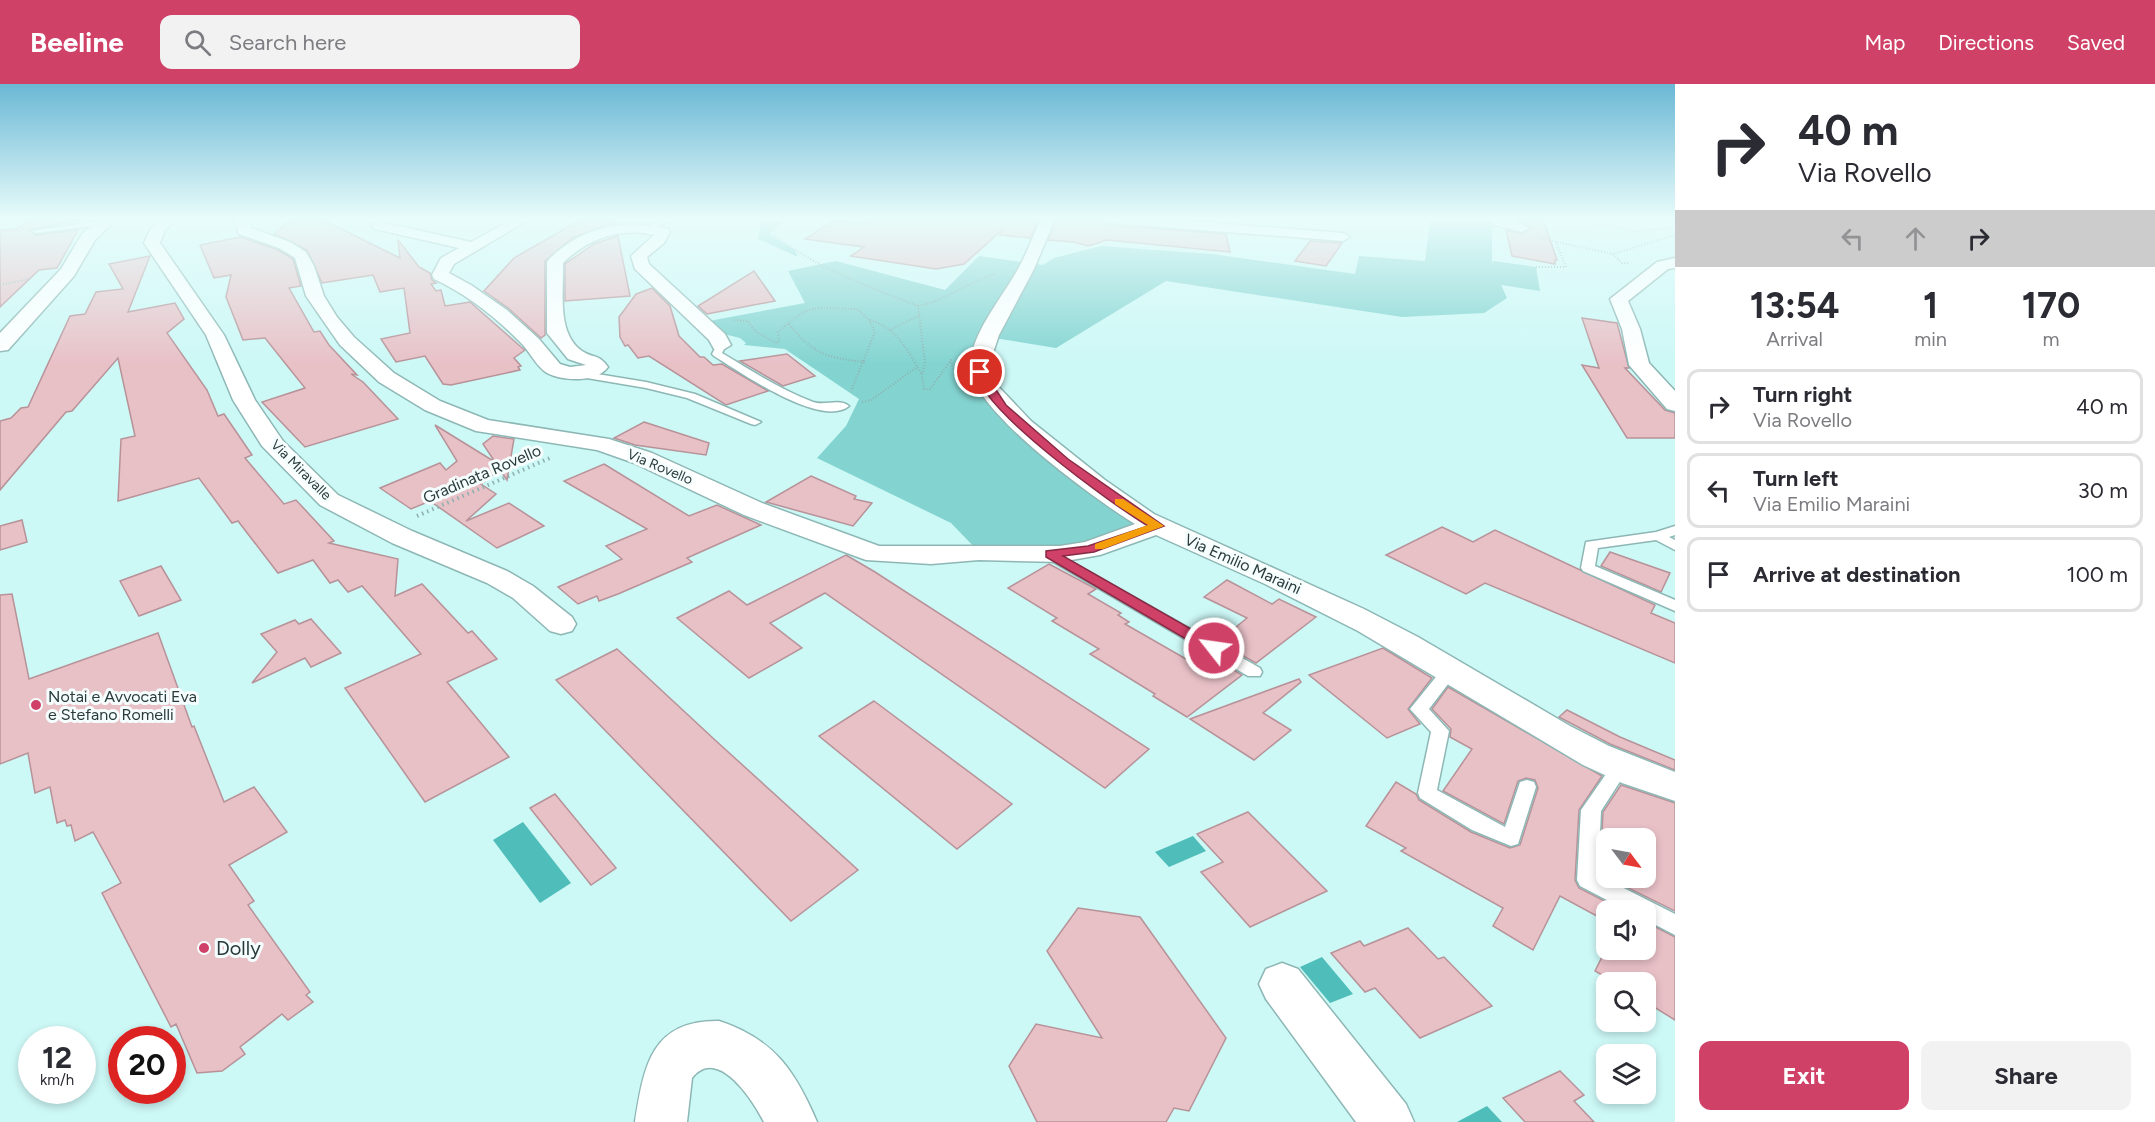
<!DOCTYPE html>
<style>
:root{--surface:#fff;--page:#f2f2f3;--text:#2b2b33;--muted:#7c7c81;--line:#e1e1e2;--accent:#d04168}
body{margin:0;font-family:Figtree,sans-serif;background:var(--page);color:var(--text);height:100vh;display:flex;flex-direction:column;font-size:22px;white-space:nowrap}
*{box-sizing:border-box;margin:0}
p{font-size:20px;color:var(--muted)}
.icon{flex:none;width:33px;height:33px;fill:none;stroke:currentColor;stroke-width:2;stroke-linecap:round;stroke-linejoin:round}
.map{position:relative;flex:1;overflow:hidden}
.side{display:flex;flex-direction:column;background:var(--surface);width:480px}
.side>*{flex:none}
.hud{background:#fff;color:var(--text);overflow:hidden}
.needle{width:39px;rotate:122deg}
.buttons{position:absolute;left:1596px;top:744px;display:grid;gap:12px}
.buttons a{display:grid;place-items:center;width:60px;height:60px;border-radius:12px;background:var(--surface);box-shadow:0 3px 9px #0003;font-size:30px}
.speed{position:absolute;left:18px;top:942px;display:flex;gap:12px;font-size:30px;font-weight:700;text-align:center}
.speed>*{display:grid;place-content:center;width:78px;height:78px;border-radius:50%;background:var(--surface);box-shadow:0 3px 9px #0003;line-height:1}
.speed small{font-size:15px;font-weight:400}
.speed .limit{border:9px solid #d22;background:#fff;color:#111}
.pin{position:absolute;display:grid;place-items:center;width:51px;height:51px;color:#fff;margin:-26px;border:3px solid #fff;border-radius:50%;box-shadow:0 2px 6px #0007}
.me{position:absolute;width:66px;margin:-33px;rotate:300deg;stroke-linejoin:round;filter:drop-shadow(0 0 4px #0008)}
.turn{display:flex;align-items:center;gap:21px;height:126px;padding:0 24px;font-size:27px}
.turn .icon{width:78px;height:78px;stroke-width:2.5}
.turn b{display:block;font-size:42px;line-height:51px}
.lanes{display:flex;align-items:center;height:57px;padding:0 24px;background:#0003;justify-content:center;gap:30px;direction:ltr}
.lanes .off{opacity:.35}
.eta{display:flex;justify-content:space-evenly;align-items:center;height:102px;text-align:center}
.eta b{font-size:36px;font-weight:700;line-height:42px}
.action{display:flex;gap:12px;margin-top:auto;padding:12px 24px}
.action a{flex:1;height:69px;border-radius:12px;background:var(--accent);color:#fff;font-size:24px;font-weight:700;line-height:69px;text-align:center}
.action a+a{background:var(--page);color:var(--text)}
ul{padding:0;list-style:none}
li{display:flex;align-items:center;gap:18px;height:75px;margin:0 12px 9px;padding:0 12px;border:3px solid var(--line);border-radius:12px}
li div{flex:1}
li b{display:block;font-size:22px}
li em{font-style:normal}
header{display:flex;align-items:center;gap:36px;box-sizing:border-box;height:84px;padding:0 30px;background:var(--accent);color:#fff}
header strong{font-size:28px}
nav{display:flex;gap:33px;margin-inline-start:auto;font-size:21px}
.search{width:420px;height:54px;background:var(--page);display:flex;align-items:center;gap:15px;box-sizing:border-box;padding:0 21px;border-radius:12px;color:var(--muted);font-size:22px}
main{display:flex;flex:1;min-height:0}
.map>svg:first-child{display:block}
.green{fill:#83d4d1}
.water{fill:#4fbdb9}
.building{fill:#e8c1c7;stroke:#b79298;stroke-width:1.5}
.lines{fill:none;stroke-linecap:round;stroke-linejoin:round}
.service-casing{stroke:#8db7b5;stroke-width:3}
.minor-casing{stroke:#8db7b5;stroke-width:3}
.tertiary-casing{stroke:#8db7b5;stroke-width:3}
.path-far1{stroke:#8eb0af;stroke-width:2;stroke-dasharray:1 2;stroke-linecap:butt}
.path{stroke:#8eb0af;stroke-width:4;stroke-dasharray:1.5 4;stroke-linecap:butt}
.service{fill:#fff;fill-rule:evenodd}
.minor{fill:#fff;fill-rule:evenodd}
.tertiary{fill:#fff;fill-rule:evenodd}
.route{fill:#d04168;stroke:#872a44;stroke-width:1.5}
.slow{fill:#f59e0b}
.poi-dot{fill:#d04168;stroke:#f5fdfd;stroke-width:2}
.labels{text-anchor:middle;dominant-baseline:central;stroke-width:6;stroke-linejoin:round;paint-order:stroke}
.far-street-label{font-size:14px;fill:#293a3a;stroke:#f5fdfd}
.street-label{font-size:16px;fill:#293a3a;stroke:#f5fdfd}
.poi-label{font-size:16px;fill:#293a3a;stroke:#f5fdfd;text-anchor:start}
.near-poi-label{font-size:20px;fill:#293a3a;stroke:#f5fdfd;text-anchor:start}
</style>
<header>
<strong>Beeline</strong>
<div class="search"><svg class="icon" aria-label="search" viewBox="0 0 24 24"><circle cx="10" cy="10" r="6"/><path d="M15 15l6 6"/></svg>Search here</div>
<nav><a>Map</a><a>Directions</a><a>Saved</a></nav>
</header>
<main>
<div class="map">
<svg width="1675" height="1038" viewBox="0 0 1675 1038">
<rect width="100%" height="100%" fill="#ccf8f6"/>
<!-- green -->
<g class="green">
<path d="M754 135H787L769 150 795 166 798 173 758 155 761 137Z"/>
<path d="M1430 135H1506L1492 145V182L1493 177 1536 183 1540 207 1501 201 1507 214 1484 229 1402 233 1166 197 1056 264 988 253 990 308 1157 442 1090 465 979 468 951 439 817 374 846 342 859 315 785 265 744 261 746 259 740 254 724 250 709 237 805 219 788 187 836 177 945 206 979 172 1043 181 1054 174 1101 162 1212 170 1355 190 1359 172 1425 177Z"/>
</g>
<!-- water -->
<g class="water">
<path d="M523 738 571 799 540 819 493 756Z"/>
<path d="M1193 752 1206 767 1169 783 1155 768Z"/>
<path d="M1322 873 1353 910 1330 919 1300 883Z"/>
<path d="M1487 1022 1502 1038H1457Z"/>
</g>
<!-- building -->
<g class="building">
<path d="M31 135H84L30 146 36 151 78 146 57 184 39 186 0 223V146L17 145Z"/>
<path d="M321 135 400 174 398 156 419 183 430 189 432 196 436 199 431 200 436 207 441 206 445 222 470 218 521 263 525 266 514 274 521 282 518 283 520 286 451 301 443 300 425 272 396 278 381 255 410 249 404 204 380 208 373 191 322 199 307 166 274 150 290 136Z"/>
<path d="M582 135H614L615 140 574 153 545 177V251L541 254 508 224 484 207 514 174Z"/>
<path d="M865 135H1039L1030 154 1000 151 1001 147 964 180 936 185 851 172 864 163 805 155 835 136 864 140Z"/>
<path d="M1057 135H1101L1110 141 1226 150 1230 168 1107 156 1088 162 1074 158 1048 156Z"/>
<path d="M1543 135 1557 176H1555V180L1512 172 1506 146 1523 150 1531 143 1517 136Z"/>
<path d="M618 152 630 212 565 217V180L594 160Z"/>
<path d="M240 153 278 166 293 175 301 202 289 204 314 248 320 247 329 261 357 291 351 290 363 298 398 335 305 363 262 318 305 304 265 254 243 256 226 213 231 191 214 194 200 161Z"/>
<path d="M1310 157 1342 159 1326 182 1295 177Z"/>
<path d="M150 172 128 228 175 219 184 235 167 249 207 306 218 332 224 330 252 371 245 374 284 420 296 416 334 457 329 459 398 475 395 512 422 500 468 549 472 547 497 575 447 598 509 673 425 718 345 604 421 570 362 502 348 508 338 496 330 499 313 476 278 489 238 437 232 439 199 394 118 417 121 355 135 352 118 274 72 327 66 328 0 406V337L11 334 21 324 28 323 70 232 85 230 96 208 123 205 109 180Z"/>
<path d="M754 187 775 217 707 230 698 222Z"/>
<path d="M652 204 670 222 679 252 700 273H704L713 281 722 280 768 307 726 321 649 272 638 274 628 261 625 262 620 253 619 233 636 210Z"/>
<path d="M1582 234 1617 239 1629 284H1625L1665 326 1675 329V354H1627L1582 281 1599 284Z"/>
<path d="M787 270 815 292 783 302 740 277Z"/>
<path d="M644 338 709 359 706 371 635 361 614 354Z"/>
<path d="M435 341 495 378 483 360 493 352 514 355 507 396 500 386 481 400 496 410 466 437 509 419 544 442 497 464 430 417 411 425 380 404 440 379 446 386 457 377Z"/>
<path d="M604 380 689 432 717 421 761 441 687 474 692 478 618 510 599 517 597 512 578 520 558 503 622 475 606 462 647 445 564 397Z"/>
<path d="M811 392 856 412 854 415 872 419 853 442 766 418Z"/>
<path d="M22 436 27 458 0 466V442Z"/>
<path d="M1442 443 1473 458 1495 446 1655 521 1651 529 1675 539V579L1485 499 1466 510 1386 471Z"/>
<path d="M1610 468 1670 489 1661 508 1601 482Z"/>
<path d="M846 471 875 488 1149 665 1105 704 825 509 770 539 802 564 749 594 677 534 729 507 747 521Z"/>
<path d="M1049 480 1096 505 1088 510 1121 529 1118 531 1129 538 1125 540 1193 579 1205 569 1242 591 1187 633 1153 612 1155 610 1090 570 1099 565 1052 537 1057 534 1008 504Z"/>
<path d="M161 482 181 516 139 532 120 497Z"/>
<path d="M1227 496 1272 520 1279 515 1316 533 1256 579 1218 558 1247 534 1204 513Z"/>
<path d="M12 510 29 595 158 549 192 643 194 642 224 718 254 703 287 748 229 781 254 817 248 821 310 908 306 911 313 918 288 936 282 930 240 963 245 970 222 987 197 989 176 940 171 943 102 809 121 799 93 748 75 757 71 741 67 742 65 736 57 739 50 703 35 709 28 669 0 680V511Z"/>
<path d="M311 535 341 569 311 583 305 574 252 599 277 568 261 550 295 536 299 540Z"/>
<path d="M1383 564 1432 594 1408 625 1420 640 1387 654 1309 591Z"/>
<path d="M617 565 715 656 858 786 791 837 556 596Z"/>
<path d="M1299 595 1301 598 1263 629 1291 646 1254 676 1190 635Z"/>
<path d="M1448 603 1602 692 1579 726 1575 796 1579 804 1622 826H1606V837L1560 812 1533 866 1493 842 1503 824 1401 767 1406 764 1366 742 1396 698 1416 710 1419 716 1471 748 1510 764 1520 761 1538 704 1535 696 1526 694 1518 697 1504 740 1443 707 1472 665 1450 653 1451 645 1432 625Z"/>
<path d="M874 617 1012 720 957 765 819 652Z"/>
<path d="M1567 626 1620 653 1675 676V686L1610 660 1559 633Z"/>
<path d="M1621 701 1675 719V827L1608 794H1646V754H1606V793L1600 790 1603 728Z"/>
<path d="M555 710 616 784 591 801 530 724Z"/>
<path d="M1248 728 1327 807 1250 843 1201 788 1223 778 1197 750Z"/>
<path d="M1078 824 1140 833 1226 954 1189 1027 1174 1024 1166 1038H1037L1009 982 1036 940 1102 954 1047 867Z"/>
<path d="M1646 838 1675 853V936L1646 918V898H1614L1595 887 1606 865 1646 866Z"/>
<path d="M1408 844 1438 875 1444 873 1492 922 1420 954 1375 904 1365 908 1331 869 1360 857 1364 862Z"/>
<path d="M1560 987 1584 1011 1574 1017 1594 1038H1525L1503 1014Z"/>
</g>
<g class="lines">
<!-- service casing -->
<g class="service-casing">
<g id="service">
<path d="M663 135H673L651 146 644 144Z"/>
<path d="M106 136 109 140 36 149 32 147Z"/>
<path d="M721 258 726 261 722 269C752 287 781 306 813 318 825 322 840 314 849 322 821 345 740 288 714 272L712 270 718 259Z"/>
<path d="M573 286 646 298 695 310 761 338 755 341 751 340 687 314 646 304 569 291V287Z"/>
<path d="M1675 442V451L1669 453 1675 456V466L1656 456 1598 464 1595 482 1675 516V527L1583 487 1581 484 1586 458 1656 448Z"/>
<path d="M1050 466 1260 584 1262 588 1260 592H1248L1045 473 1043 470Z"/>
<path d="M1450 581 1456 583 1458 587 1429 625 1449 647 1437 706 1505 743 1520 698 1527 696 1534 698 1536 703 1518 760 1511 762 1472 746 1420 714 1418 709 1431 648 1410 625 1444 583Z"/>
<path d="M1621 675 1627 677 1630 682 1601 727 1598 791 1675 830V851L1646 836V826H1626L1580 802 1577 796 1581 726 1615 677Z"/>
</g>
</g>
<!-- minor casing -->
<g class="minor-casing">
<g id="minor">
<path d="M161 135H177L165 146 160 159 224 251 255 316 283 357 338 411 412 447 507 487 533 502 572 533 576 540 572 547 561 550 550 547 513 514 487 499 392 459 320 421 262 362 233 316 206 251 144 159 151 144Z"/>
<path d="M234 135H248L251 144 290 158 306 168 314 182 324 212 337 233 354 253 394 289 440 317 488 336 609 355 652 369 762 419 879 462H1060L1085 458 1135 440C1099 418 964 322 970 278 975 244 1002 214 1018 185 1027 169 1033 152 1041 135H1055L1034 185 999 251 990 278V288L997 301 1031 337 1105 396 1154 430 1364 525 1418 553 1570 642 1609 662 1675 688V717L1622 699 1583 681 1358 547 1265 500 1156 451 1100 471 1060 478 979 476 931 480 866 476 744 431 634 379 597 366 476 347 425 326 379 298 340 261 306 212 295 174 279 164 239 150Z"/>
<path d="M366 135H381L385 139 471 158 513 135H530L454 180 449 189 471 201 507 226 539 255 560 280 570 283 586 281 568 275 547 249V178L549 175C582 143 624 134 668 145L670 148 664 159 647 173 649 180 725 250 731 261 721 267 714 265 709 256 635 185 631 172 654 151C620 143 587 155 563 179 564 206 556 249 582 267 594 275 598 269 608 283 597 299 562 297 547 289 537 283 531 270 523 261 497 234 468 211 434 195L432 191 441 174 459 164 375 145Z"/>
<path d="M1103 135H1165L1343 149 1350 153 1343 157 1110 139Z"/>
<path d="M1494 135H1510L1529 144 1522 148 1494 141 1492 138Z"/>
<path d="M1675 174V184L1668 185 1628 217 1640 245 1649 279 1675 307V327L1667 325 1629 281 1622 245 1610 215 1657 178Z"/>
<path d="M1282 879 1298 885 1406 1020 1414 1038H1356L1266 915 1259 900 1266 885Z"/>
<path d="M719 937C774 955 795 987 817 1038H764C753 1017 718 961 692 994L687 1038H635C644 982 651 936 719 937Z"/>
</g>
</g>
<!-- tertiary casing -->
<g class="tertiary-casing">
<path id="tertiary" d="M100 135H117L95 156 74 192 8 266 0 267V249L61 185 82 150Z"/>
</g>
<!-- path-far1 -->
<g class="path-far1">
<path d="M779 135 781 137 773 150C814 183 869 203 918 222L925 279 922 291 924 305H930L951 276 953 285"/>
<path d="M1457 135 1459 138 1471 135"/>
<path d="M1613 142 1632 148 1675 143"/>
<path d="M1596 143 1612 139 1598 135"/>
<path d="M1557 158 1613 170 1675 151"/>
<path d="M1613 170 1622 179H1629"/>
<path d="M1536 183H1566L1556 158 1538 154"/>
<path d="M0 201 29 195"/>
<path d="M918 222C946 217 968 197 996 190"/>
<path d="M734 236 748 237 755 247 776 259 779 258 778 248C811 218 815 224 857 225L869 236 875 248 851 307"/>
<path d="M870 236C897 244 909 268 922 291"/>
<path d="M789 240C813 270 827 274 865 278"/>
<path d="M890 246 920 231"/>
<path d="M862 318 871 316 917 283"/>
</g>
<!-- path -->
<path class="path" d="M417 432 550 374"/>
<!-- service -->
<use href="#service" class="service"/>
<!-- minor -->
<use href="#minor" class="minor"/>
<!-- tertiary -->
<use href="#tertiary" class="tertiary"/>
</g>
<!-- sky -->
<linearGradient id="sky" x2="0" y2="1"><stop stop-color="#6bb8d5"/><stop offset="0.48" stop-color="#e8fcfb"/><stop offset="1" stop-color="#e8fcfb" stop-opacity="0"/></linearGradient>
<rect width="1675" height="280" fill="url(#sky)"/>
<!-- route -->
<path class="route" d="M977 286H983L1006 321 1068 375 1164 442 1094 468 1063 472 1219 561 1221 564 1219 568H1208L1046 473V467L1088 462 1148 442C1116 423 973 321 977 286Z"/>
<!-- slow -->
<path class="slow" d="M1115 415H1123L1164 442 1103 465H1095V460L1148 441 1115 420Z"/>
<!-- markers -->
<g class="poi-dot">
<circle cx="36" cy="621" r="6"/>
<circle cx="204" cy="864" r="6"/>
</g>
<g class="labels">
<!-- far-street labels -->
<g class="far-street-label">
<text transform="translate(660 383) rotate(23)">Via Rovello</text>
<text transform="translate(301 386) rotate(45)">Via Miravalle</text>
</g>
<!-- street labels -->
<g class="street-label">
<text transform="translate(482 390) rotate(-23)">Gradinata Rovello</text>
<text transform="translate(1243 480) rotate(24)">Via Emilio Maraini</text>
</g>
<!-- poi labels -->
<g class="poi-label">
<text x="48" y="612">Notai e Avvocati Eva<tspan x="48" dy="18">e Stefano Romelli</tspan></text>
</g>
<!-- near-poi labels -->
<g class="near-poi-label">
<text x="216" y="864">Dolly</text>
</g>
</g>
</svg>
<div class="buttons">
<a><svg class="needle" viewBox="-14 -14 28 28"><path d="M0-13l5 13h-10z" fill="#e53935"/><path d="M0 13l5-13h-10z" fill="#7c7c81"/></svg></a>
<a><svg class="icon" aria-label="sound" viewBox="0 0 24 24"><path d="M4 9h4l5-4v14l-5-4H4zM17 9q2 3 0 6"/></svg></a>
<a><svg class="icon" aria-label="search" viewBox="0 0 24 24"><circle cx="10" cy="10" r="6"/><path d="M15 15l6 6"/></svg></a>
<a><svg class="icon" aria-label="layers" viewBox="0 0 24 24"><path d="M12 4l9 5-9 5-9-5zM3 14l9 5 9-5"/></svg></a>
</div>
<div class="speed"><div>12<small>km/h</small></div><div class="limit">20</div></div>
<div class="pin" style="left:980px;top:288px;background:#d93025"><svg class="icon" aria-label="arrive" viewBox="0 0 24 24"><path d="M6 21V4h12l-3 4 3 4H6"/></svg></div>
<svg class="me" style="left:1214px;top:564px" viewBox="-20 -20 40 40"><circle r="17" fill="#d04168" stroke="#fff" stroke-width="3"/><path d="M0-11L8 9 0 5-8 9z" fill="#fff"/></svg>
</div>
<section class="side">
<div class="hud">
<div class="turn"><svg class="icon" aria-label="right" viewBox="0 0 24 24"><path d="M7 20v-9h11M14 6l5 5-5 5"/></svg><div><b>40 m</b>Via Rovello</div></div>
<div class="lanes"><svg class="icon off" aria-label="left" viewBox="0 0 24 24"><path d="M17 20v-9H6M10 6l-5 5 5 5"/></svg><svg class="icon off" aria-label="ahead" viewBox="0 0 24 24"><path d="M12 20V5M6 11l6-6 6 6"/></svg><svg class="icon" aria-label="right" viewBox="0 0 24 24"><path d="M7 20v-9h11M14 6l5 5-5 5"/></svg></div>
</div>
<div class="eta">
<div><b>13:54</b><p>Arrival</p></div>
<div><b>1</b><p>min</p></div>
<div><b>170</b><p>m</p></div>
</div>
<ul>
<li><svg class="icon" aria-label="right" viewBox="0 0 24 24"><path d="M7 20v-9h11M14 6l5 5-5 5"/></svg><div><b>Turn right</b><p>Via Rovello</p></div><em>40 m</em></li>
<li><svg class="icon" aria-label="left" viewBox="0 0 24 24"><path d="M17 20v-9H6M10 6l-5 5 5 5"/></svg><div><b>Turn left</b><p>Via Emilio Maraini</p></div><em>30 m</em></li>
<li><svg class="icon" aria-label="arrive" viewBox="0 0 24 24"><path d="M6 21V4h12l-3 4 3 4H6"/></svg><div><b>Arrive at destination</b></div><em>100 m</em></li>
</ul>
<div class="action"><a>Exit</a><a>Share</a></div>
</section>
</main>
